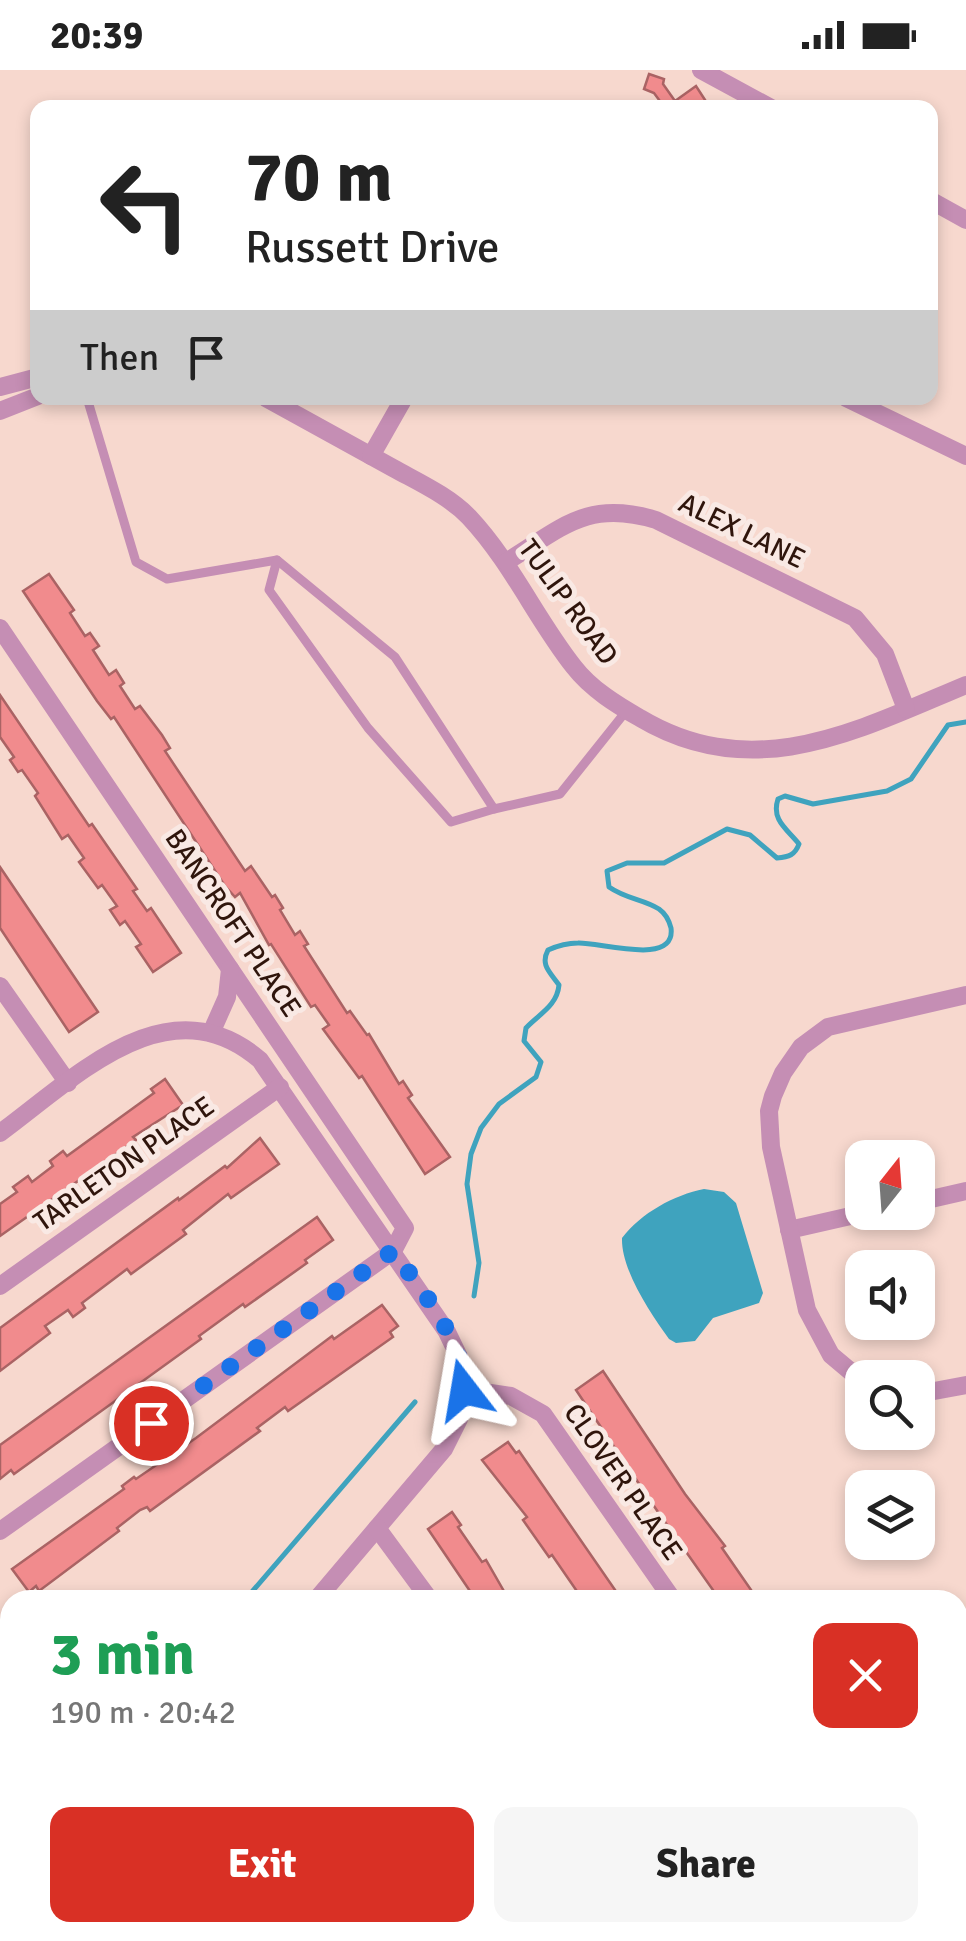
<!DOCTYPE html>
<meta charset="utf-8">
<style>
:root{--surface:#fff;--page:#f6f6f6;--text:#222;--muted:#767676;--accent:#d93025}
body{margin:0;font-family:Signika,sans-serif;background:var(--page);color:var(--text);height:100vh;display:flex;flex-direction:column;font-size:38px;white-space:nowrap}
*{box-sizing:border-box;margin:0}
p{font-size:32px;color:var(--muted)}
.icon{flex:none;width:55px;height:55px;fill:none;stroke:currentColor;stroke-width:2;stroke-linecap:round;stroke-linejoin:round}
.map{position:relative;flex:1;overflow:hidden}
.side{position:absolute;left:0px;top:1520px;width:968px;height:352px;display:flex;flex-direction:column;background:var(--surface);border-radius:30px 30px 0 0;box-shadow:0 5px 15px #0003}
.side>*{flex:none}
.banner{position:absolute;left:30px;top:30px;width:908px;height:305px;border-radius:20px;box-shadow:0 5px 15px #0003;background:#fff;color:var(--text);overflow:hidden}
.needle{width:65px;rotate:17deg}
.tools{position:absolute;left:845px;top:1070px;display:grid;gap:20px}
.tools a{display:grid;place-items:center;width:90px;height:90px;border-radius:20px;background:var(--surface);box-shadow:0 5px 15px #0003;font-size:50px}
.pin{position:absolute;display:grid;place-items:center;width:85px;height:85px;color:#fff;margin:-42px;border:5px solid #fff;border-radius:50%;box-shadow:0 2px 10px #0007}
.me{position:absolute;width:110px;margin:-55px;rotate:346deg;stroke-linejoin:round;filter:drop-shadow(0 0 8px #0008)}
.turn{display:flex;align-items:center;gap:35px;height:210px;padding:0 50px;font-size:45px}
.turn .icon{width:130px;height:130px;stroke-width:2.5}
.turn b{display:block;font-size:70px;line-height:85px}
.then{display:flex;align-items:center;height:95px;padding:0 50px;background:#0003;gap:20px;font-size:38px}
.round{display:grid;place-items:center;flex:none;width:105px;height:105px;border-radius:20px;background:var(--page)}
.headline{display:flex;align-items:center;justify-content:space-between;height:170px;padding:0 50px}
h1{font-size:60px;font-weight:700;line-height:75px;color:#1e9e55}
.primary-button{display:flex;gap:20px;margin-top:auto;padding:20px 50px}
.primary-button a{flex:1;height:115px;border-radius:20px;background:var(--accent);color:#fff;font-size:40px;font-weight:700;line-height:115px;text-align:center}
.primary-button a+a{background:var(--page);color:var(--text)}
.status{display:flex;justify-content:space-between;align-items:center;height:70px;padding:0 50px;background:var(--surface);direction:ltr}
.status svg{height:28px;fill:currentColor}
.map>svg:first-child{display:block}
.water{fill:#3fa3be}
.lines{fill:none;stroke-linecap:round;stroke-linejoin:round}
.stream{stroke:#3fa3be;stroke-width:5}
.building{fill:#f18b8d;stroke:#aa6364;stroke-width:2.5}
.service{stroke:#c58eb4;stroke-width:9}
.minor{stroke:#c58eb4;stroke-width:18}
.route{stroke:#1a73e8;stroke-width:18;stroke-dasharray:0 32.4}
.labels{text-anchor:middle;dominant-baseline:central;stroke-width:10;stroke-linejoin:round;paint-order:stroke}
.street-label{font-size:28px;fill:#2f150c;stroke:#f9e9e4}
</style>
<div class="status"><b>20:39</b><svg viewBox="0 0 49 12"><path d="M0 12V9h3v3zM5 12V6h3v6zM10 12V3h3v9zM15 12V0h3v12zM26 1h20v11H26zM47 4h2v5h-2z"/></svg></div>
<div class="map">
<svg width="966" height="1871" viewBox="0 0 966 1871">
<rect width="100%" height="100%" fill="#f7d8ce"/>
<!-- water -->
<path class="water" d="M704 1119 724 1122 736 1133 763 1223 759 1233 713 1248 695 1271 676 1273 669 1269C651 1244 621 1200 622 1168 641 1143 674 1125 704 1119Z"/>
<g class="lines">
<!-- stream -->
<g class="stream">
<path d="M474 1226 479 1193 467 1114 471 1084 481 1058 499 1034 536 1007 541 992 524 971 526 958C539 944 557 936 559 915 550 902 540 895 548 880 557 876 567 873 578 873 600 872 676 897 671 858 669 850 666 844 659 839 643 829 626 829 609 817L607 801 627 793H664L727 759 750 765 777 788C789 787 795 785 799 774 787 759 771 750 778 729L785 726 813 734 887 721 911 709 948 655 966 652"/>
<path d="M245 1530 415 1332"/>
<path d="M0 1767H10"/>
<path d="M261 1862 273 1871"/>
</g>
</g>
<!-- building -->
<g class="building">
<path d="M649 4 664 9 663 14 675 31 696 16 707 33 700 38H665L654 23 644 19Z"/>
<path d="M49 504 74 540 70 543 85 566 90 563 99 576 93 580 109 605 116 600 124 613 120 616 135 639 140 636 162 665 170 678 165 681 245 801 251 796 272 827 275 825 283 838 280 840 295 865 300 861 308 874 304 876 347 943 350 941 367 965 369 964 399 1014 403 1011 412 1025 408 1028 450 1087 425 1104 362 1006 359 1008 323 959 329 955 315 935 311 937 271 874 269 875 240 823 235 827 225 816 114 647 111 649 97 631 23 521Z"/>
<path d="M0 625 89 756 92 754 137 819 133 821 147 841 151 838 181 883 153 902 136 877 141 874 125 851 120 855 110 840 117 836 102 815 98 818 79 792 84 788 68 765 62 769 35 726 38 723 22 700 18 702 10 690 14 687 0 667Z"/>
<path d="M0 797 98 942 69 962 0 858Z"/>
<path d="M165 1009 183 1035 133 1067 136 1070 0 1166V1134L17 1122 13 1117 28 1106 32 1112 53 1096 50 1091 63 1081 67 1086 154 1023 151 1019Z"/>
<path d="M260 1068 279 1094 231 1128 228 1124 183 1160 186 1164 131 1204 127 1199 82 1233 85 1238 73 1247 68 1240 45 1256 50 1263 0 1301V1258L178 1128 179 1130 225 1096 227 1098Z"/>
<path d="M317 1147 333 1170 305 1190 307 1193 245 1237 243 1234 199 1266 201 1269 14 1404 11 1400 0 1409V1375Z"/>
<path d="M382 1235 398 1256 390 1262 393 1267 288 1341 285 1337 257 1358 260 1361 150 1441 147 1437 140 1440 117 1458 119 1461 39 1521 36 1516 29 1522 12 1499 124 1419 122 1416 134 1407 136 1409 196 1368 332 1266 334 1269Z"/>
<path d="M603 1301 685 1424 725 1476 722 1478 758 1530H720L658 1442 576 1320Z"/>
<path d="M508 1372 516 1383 519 1381 622 1530H583L552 1485 549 1487 523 1450 527 1447 482 1390Z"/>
<path d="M452 1442 461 1455 458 1457 482 1492 486 1490 509 1530H476L428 1459Z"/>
</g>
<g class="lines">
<!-- service -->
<g class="service">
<path d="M87 328 136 492 167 509 277 490 395 587 494 739 560 724 627 640"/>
<path d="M277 490 269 520 368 658 451 752 494 739"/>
</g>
<!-- minor -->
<g class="minor">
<path d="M701 0 771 38"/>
<path d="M930 130 966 150"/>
<path d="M0 317 38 307"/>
<path d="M266 328C308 351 350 374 393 398 418 412 449 426 469 447 512 493 536 549 574 597 591 619 617 635 640 648 754 716 858 660 966 615"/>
<path d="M846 328 966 386"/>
<path d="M0 341 38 326"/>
<path d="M371 386 404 328"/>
<path d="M506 492C562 458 587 429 656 450L855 548 885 584 906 639"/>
<path d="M0 558 405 1158 393 1181 0 1461"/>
<path d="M0 916 68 1013"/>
<path d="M211 963 227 927 230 899"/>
<path d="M0 1063C75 1008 168 911 260 990L447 1262 459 1287 464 1313 459 1349 444 1379 316 1530"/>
<path d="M918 1132 966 1121"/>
<path d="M789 1160 868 1142"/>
<path d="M0 1216 280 1017"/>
<path d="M862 1311 831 1285 807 1240 771 1077 769 1041 773 1026 783 1003 801 977 828 957 966 925"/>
<path d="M464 1319 511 1326 543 1344 673 1530"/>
<path d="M918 1324 966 1315"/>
<path d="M377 1458 430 1530"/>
<path d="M856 1862V1871"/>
<path d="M101 1871 115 1862"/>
<path d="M650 1871 659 1862"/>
</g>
</g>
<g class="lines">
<!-- route -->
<path class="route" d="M151 1353 393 1181C422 1221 463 1268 464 1320"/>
</g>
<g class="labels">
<!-- street labels -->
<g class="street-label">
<text transform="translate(742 461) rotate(26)">ALEX LANE</text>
<text transform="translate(568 532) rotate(54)">TULIP ROAD</text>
<text transform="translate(233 853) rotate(56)">BANCROFT PLACE</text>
<text transform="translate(124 1094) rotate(-35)">TARLETON PLACE</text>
<text transform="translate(623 1412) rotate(55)">CLOVER PLACE</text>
</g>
</g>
</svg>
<div class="tools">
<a><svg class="needle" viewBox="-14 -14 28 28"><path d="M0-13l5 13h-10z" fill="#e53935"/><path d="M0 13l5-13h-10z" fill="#767676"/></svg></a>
<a><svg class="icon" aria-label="sound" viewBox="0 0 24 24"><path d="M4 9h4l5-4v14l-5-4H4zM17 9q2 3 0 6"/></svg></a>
<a><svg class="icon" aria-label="search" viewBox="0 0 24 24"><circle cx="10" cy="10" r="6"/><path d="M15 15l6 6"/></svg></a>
<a><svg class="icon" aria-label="layers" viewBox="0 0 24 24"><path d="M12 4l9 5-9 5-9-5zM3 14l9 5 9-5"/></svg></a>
</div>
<div class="pin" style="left:151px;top:1353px;background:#d93025"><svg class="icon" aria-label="arrive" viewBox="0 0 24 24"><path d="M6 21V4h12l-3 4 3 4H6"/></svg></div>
<svg class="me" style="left:464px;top:1320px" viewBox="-20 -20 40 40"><path d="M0-17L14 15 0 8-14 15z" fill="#1a73e8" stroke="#fff" stroke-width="4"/></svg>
<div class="banner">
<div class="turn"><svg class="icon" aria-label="left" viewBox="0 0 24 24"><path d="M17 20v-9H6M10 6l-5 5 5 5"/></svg><div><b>70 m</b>Russett Drive</div></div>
<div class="then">Then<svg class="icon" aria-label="arrive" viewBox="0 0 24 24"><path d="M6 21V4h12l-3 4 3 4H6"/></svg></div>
</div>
<section class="side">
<div class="headline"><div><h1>3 min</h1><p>190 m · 20:42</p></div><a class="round" style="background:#d93025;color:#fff"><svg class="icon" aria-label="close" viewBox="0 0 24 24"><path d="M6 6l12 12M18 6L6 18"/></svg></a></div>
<div class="primary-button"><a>Exit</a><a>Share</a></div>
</section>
</div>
